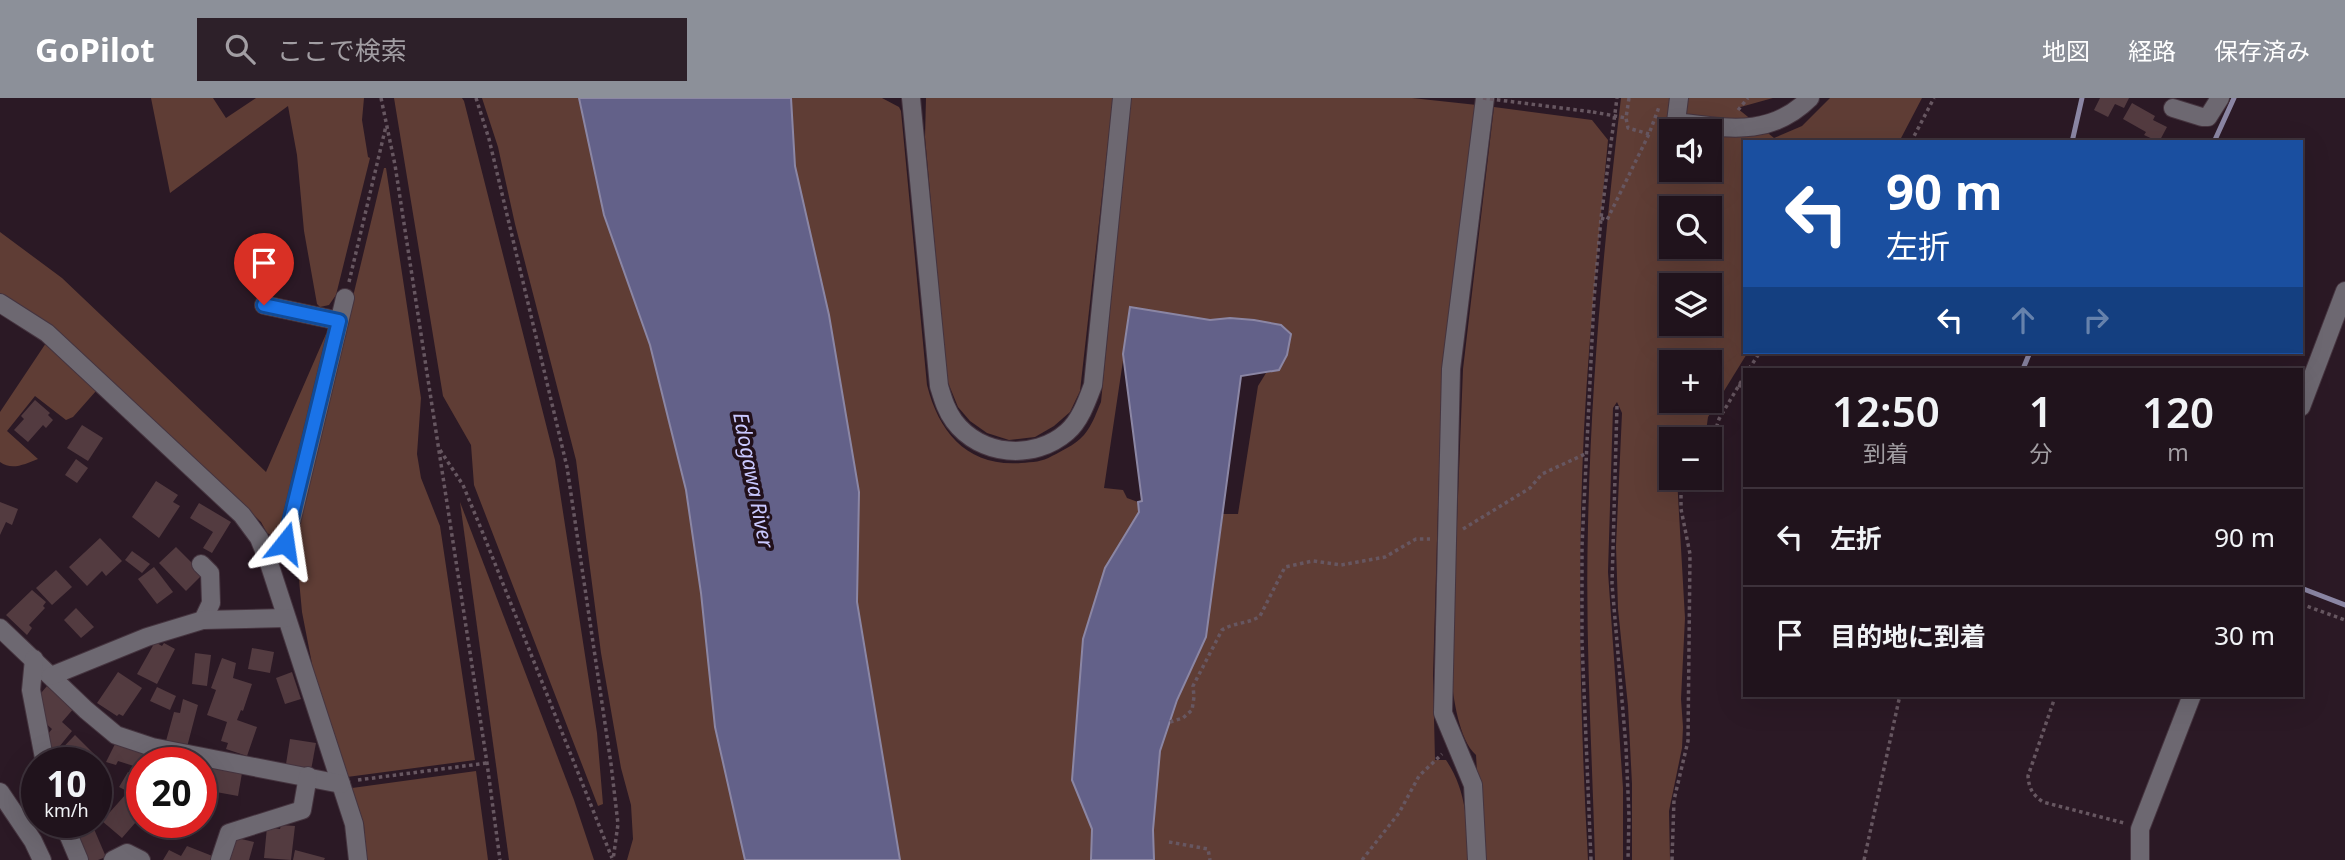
<!DOCTYPE html>
<html lang="ja">
<meta charset="utf-8">
<style>
:root{--surface:#20131c;--page:#2d2029;--text:#f1f3f6;--muted:#a29ea3;--line:#3d323b;--accent:#8c9099}
body{margin:0;font-family:"Noto Sans","Noto Sans JP",sans-serif;background:var(--page);color:var(--text);height:100vh;display:flex;flex-direction:column;font-size:26px;white-space:nowrap}
*{box-sizing:border-box;margin:0}
p{font-size:23px;color:var(--muted)}
.icon{flex:none;width:38px;height:38px;fill:none;stroke:currentColor;stroke-width:2;stroke-linecap:round;stroke-linejoin:round}
.map{position:relative;flex:1;overflow:hidden}
.side{position:absolute;left:1743px;top:270px;width:560px;height:329px;display:flex;flex-direction:column;background:var(--surface);border-radius:0px;box-shadow:0 7px 28px #0002,0 0 0 2px var(--line)}
.side>*{flex:none}
.banner{position:absolute;left:1743px;top:42px;width:560px;height:214px;border-radius:0px;box-shadow:0 7px 28px #0002,0 0 0 2px var(--line);background:#1a4fa0;color:#fff;overflow:hidden}
.fabs{position:absolute;left:1659px;top:21px;display:grid;gap:14px}
.fabs a{display:grid;place-items:center;width:63px;height:63px;border-radius:0px;background:var(--surface);box-shadow:0 7px 28px #0002,0 0 0 2px var(--line);font-size:35px}
.speed{position:absolute;left:21px;top:649px;display:flex;gap:14px;font-size:35px;font-weight:700;text-align:center}
.speed>*{display:grid;place-content:center;width:91px;height:91px;border-radius:50%;background:var(--surface);box-shadow:0 7px 28px #0002,0 0 0 2px var(--line);line-height:1}
.speed small{font-size:18px;font-weight:400}
.speed .limit{border:10px solid #d22;background:#fff;color:#111}
.pin{position:absolute;display:grid;place-items:center;width:60px;height:60px;color:#fff;margin:-72px -30px;border-radius:50% 50% 50% 0;rotate:-45deg;box-shadow:0 0 7px #0007}
.pin .icon{rotate:45deg}
.me{position:absolute;width:77px;margin:-38px;rotate:15deg;stroke-linejoin:round;filter:drop-shadow(0 0 5px #0008)}
.turn{display:flex;align-items:center;gap:24px;height:147px;padding:0 28px;font-size:32px}
.turn .icon{width:91px;height:91px;stroke-width:2.5}
.turn b{display:block;font-size:49px;line-height:60px}
.lanes{display:flex;align-items:center;height:66px;padding:0 28px;background:#0003;justify-content:center;gap:35px;direction:ltr}
.lanes .off{opacity:.35}
.eta{display:flex;justify-content:space-evenly;align-items:center;height:119px;text-align:center}
.eta b{font-size:42px;font-weight:600;line-height:49px}
ul{padding:0;list-style:none}
li{display:flex;align-items:center;gap:21px;height:98px;padding:0 28px;border-top:2px solid var(--line)}
li div{flex:1}
li b{display:block;font-size:26px}
li em{font-style:normal}
header{display:flex;align-items:center;gap:42px;box-sizing:border-box;height:98px;padding:0 35px;background:var(--accent);color:#fff}
header strong{font-size:33px}
nav{display:flex;gap:38px;margin-inline-start:auto;font-size:24px}
.search{width:490px;height:63px;background:var(--page);display:flex;align-items:center;gap:18px;box-sizing:border-box;padding:0 24px;border-radius:0px;color:var(--muted);font-size:26px}
.map>svg:first-child{display:block}
.green{fill:#5f3d35;fill-rule:evenodd}
.water{fill:#636189;stroke:#8b86a4;stroke-width:2}
.lines{fill:none;stroke-linecap:round;stroke-linejoin:round}
.stream{stroke:#8b86a4;stroke-width:5}
.building{fill:#533b40}
.minor-casing{stroke:#45343f;stroke-width:20}
.path{stroke:#675761;stroke-width:3.5;stroke-dasharray:3.5 3.5;stroke-linecap:butt}
.minor{stroke:#6d6871;stroke-width:18}
.path-bridge{stroke:#675761;stroke-width:3.5;stroke-dasharray:3.5 3.5;stroke-linecap:butt}
.route-casing{stroke:#114b97;stroke-width:18}
.route{stroke:#1a73e8;stroke-width:12}
.labels{text-anchor:middle;dominant-baseline:central;stroke-width:7;stroke-linejoin:round;paint-order:stroke}
.water-label{font-size:21px;font-style:italic;fill:#c9c8fe;stroke:#21101b}
</style>
<header>
<strong>GoPilot</strong>
<div class="search"><svg class="icon" aria-label="search" viewBox="0 0 24 24"><circle cx="10" cy="10" r="6"/><path d="M15 15l6 6"/></svg>ここで検索</div>
<nav><a>地図</a><a>経路</a><a>保存済み</a></nav>
</header>
<div class="map">
<svg width="2345" height="762" viewBox="0 0 2345 762">
<rect width="100%" height="100%" fill="#2b1925"/>
<!-- green -->
<g class="green">
<path d="M151 0H213L226 20 256 0H364L362 22 368 59 370 60 336 197 329 207 320 209 317 206 304 133 297 57 288 8 170 95Z"/>
<path d="M394 0H462L464 3 555 362 597 635 603 706 598 708 474 387 471 347 443 298Z"/>
<path d="M482 0H579L604 117 650 247 686 392 701 495 715 629 745 762H627L633 741 631 707 621 670 601 555 576 362 515 126 498 49Z"/>
<path d="M791 0H882L899 9 901 13 927 287C939 335 968 369 1021 365 1033 364 1042 364 1052 358 1064 352 1080 344 1087 333 1093 325 1097 313 1101 304L1131 0H1412L1477 7 1442 272 1433 578 1435 662H1446C1467 693 1467 726 1469 762H1154L1153 733 1160 653 1177 602 1206 539 1223 416H1238L1258 288 1266 275 1279 272 1281 227 1230 220 1210 222 1131 209 1104 390 1123 392 1127 400 1138 404 1139 414 1105 470 1083 541 1072 682 1092 731 1091 762H900L857 504 859 394 829 217 795 68Z"/>
<path d="M926 0H1113L1080 293 1070 314 1054 328 1035 339 1009 342 987 335 970 323 958 309 947 282 925 39Z"/>
<path d="M1621 0H1773L1737 10 1774 40 1802 28 1830 0H1922L1899 44H1745V254H1748L1708 319 1705 341H1671V380H1677L1685 520 1681 601 1683 629 1682 650 1669 713 1670 762H1632V686L1628 608 1618 511 1616 448 1622 315 1617 304 1613 310 1608 474 1623 690V762H1595C1592 651 1585 539 1588 428 1591 285 1604 142 1621 0ZM1671 33H1710V72H1671ZM1671 110H1710V149H1671ZM1671 187H1710V226H1671ZM1671 264H1710V303H1671Z"/>
<path d="M1494 9 1592 22 1608 42C1599 138 1589 235 1584 332 1577 475 1580 619 1588 762H1482L1476 657C1459 642 1453 599 1451 576L1463 271Z"/>
<path d="M384 70H386L421 300 417 356 421 380 440 428 475 662 347 679 313 571 302 514 295 439Z"/>
<path d="M0 134 62 180 266 374 326 236 328 240 279 435 273 438 267 435 261 424 236 400 49 226 0 195Z"/>
<path d="M46 245 96 293 73 319 66 322 35 298 7 333 38 361C25 366 12 373 0 364V314Z"/>
<path d="M460 404 574 702 594 762H509Z"/>
<path d="M476 673 488 762H366L364 726 352 690Z"/>
</g>
<!-- water -->
<g class="water">
<path d="M579 0H791L795 68 829 217 859 394 857 504 900 762H745L715 629 701 495 686 392 650 247 604 117Z"/>
<path d="M1130 209 1210 222 1230 220 1254 222 1281 227 1291 236 1287 257 1279 272 1241 278 1206 539 1177 602 1160 653 1153 732 1154 762H1091L1092 731 1072 682 1083 541 1105 470 1139 414 1138 404 1142 403 1123 256Z"/>
</g>
<g class="lines">
<!-- stream -->
<g class="stream">
<path d="M2072 44 2082 0"/>
<path d="M2214 44 2234 0"/>
<path d="M2023 271 2030 254"/>
<path d="M2301 490 2345 507"/>
</g>
</g>
<!-- building -->
<g class="building">
<path d="M2100 0H2129L2124 10 2115 6 2108 19 2094 12Z"/>
<path d="M2132 5 2155 18 2153 22 2167 29 2159 44 2144 37 2146 34 2123 21Z"/>
<path d="M35 302 50 315 48 317 53 322 46 330 43 327 28 344 14 332 24 321 21 318Z"/>
<path d="M82 327 103 340 88 363 67 350Z"/>
<path d="M76 361 88 370 77 385 65 377Z"/>
<path d="M156 383 178 397 173 404 180 408 159 440 132 419Z"/>
<path d="M0 404 18 411 12 427 6 424 0 437Z"/>
<path d="M199 405 231 424 212 455 203 450 213 434 190 420Z"/>
<path d="M100 440 122 463 106 478 102 473 87 488 69 469Z"/>
<path d="M176 449 203 476 186 493 159 465Z"/>
<path d="M132 453 150 466 142 475 125 462Z"/>
<path d="M154 469 173 494 157 506 138 481Z"/>
<path d="M56 472 72 489 52 507 36 490Z"/>
<path d="M32 492 46 504 43 508 45 510 29 527 32 530 27 537 6 517Z"/>
<path d="M76 510 94 529 81 540 64 522Z"/>
<path d="M155 544 162 548 164 545 175 551 157 586 137 576Z"/>
<path d="M252 550 274 554 270 575 248 571Z"/>
<path d="M195 555 211 557 207 588 192 586Z"/>
<path d="M222 560 236 565 233 580 252 586 243 613 241 612 237 622 257 629 247 658 226 651 228 645 221 643 227 624 207 617 216 592 211 590Z"/>
<path d="M118 574 142 590 123 618 119 616 117 618 97 605Z"/>
<path d="M292 574 301 601 285 606 276 580Z"/>
<path d="M47 588 75 609 62 624 72 633 55 654 45 647V640L52 631 43 623 38 614 44 607 36 601Z"/>
<path d="M157 589 176 598 170 612 150 603Z"/>
<path d="M183 601 198 607 187 649 166 643 174 614 180 615Z"/>
<path d="M75 637 96 658 89 665 84 662 81 665H48Z"/>
<path d="M290 641 316 645 311 672 286 666Z"/>
<path d="M116 644 145 654 140 670 118 663 116 667 106 664Z"/>
<path d="M209 670 242 675 238 698 205 692Z"/>
<path d="M128 674 141 681 133 696 119 689Z"/>
<path d="M126 696 141 709 138 711 142 717 122 740 102 723Z"/>
<path d="M87 724H91L106 759 98 762H82L71 738Z"/>
<path d="M281 727 295 728 291 762 264 760 267 729 280 731Z"/>
<path d="M233 739 254 744 249 762H226Z"/>
<path d="M187 748 215 759 214 762H163L169 752 181 758Z"/>
<path d="M295 752 325 760 324 762H293Z"/>
</g>
<g class="lines">
<!-- minor casing -->
<g class="minor-casing">
<g id="minor">
<path d="M911 0 939 288C943 301 946 312 954 323 980 358 1034 363 1067 334 1080 323 1087 303 1093 287L1122 0"/>
<path d="M1679 0 1676 24C1727 30 1770 40 1810 0"/>
<path d="M2173 10 2202 19H2208L2220 0"/>
<path d="M0 205 47 235 242 417 259 440 268 462 354 726 358 762"/>
<path d="M264 207 339 223"/>
<path d="M2301 309 2345 193"/>
<path d="M268 462 281 451 288 437 345 200"/>
<path d="M201 466 210 475 211 505 203 522"/>
<path d="M0 530 86 612 116 637 152 649 341 686"/>
<path d="M34 561 31 592 45 665"/>
<path d="M51 578 147 539 203 522 286 520"/>
<path d="M0 694 33 743 42 762"/>
<path d="M63 724 79 762"/>
<path d="M113 762 127 755 141 762"/>
<path d="M220 762 229 735 302 712 308 678"/>
<path d="M1477 762 1473 687 1443 615 1451 271 1485 0"/>
<path d="M2140 762V731L2192 597"/>
</g>
</g>
<!-- path -->
<g class="path">
<path d="M381 0 395 67 487 665 500 762"/>
<path d="M476 0 489 41 567 369 611 666 618 726 613 762"/>
<path d="M1629 0 1626 20 1628 30 1649 36"/>
<path d="M1738 12 1748 0"/>
<path d="M1593 14 1626 20"/>
<path d="M1911 44 1934 0"/>
<path d="M1601 120 1607 122 1649 36 1659 9"/>
<path d="M349 184 386 28"/>
<path d="M1749 271 1760 254"/>
<path d="M1738 287 1745 290"/>
<path d="M1617 308 1612 486 1626 649 1629 718 1628 762"/>
<path d="M1710 349 1719 321 1745 277"/>
<path d="M440 352 463 387 482 433 612 760"/>
<path d="M1463 431 1530 390 1542 376 1585 356"/>
<path d="M2301 506 2345 522"/>
<path d="M2053 597 2054 602 2028 678C2029 691 2033 697 2043 704L2124 725"/>
<path d="M1170 624 1183 620 1192 612 1194 599 1193 588 1222 532C1234 524 1249 526 1260 518L1285 469 1313 463 1341 467 1385 459 1416 441H1430"/>
<path d="M358 682 487 665"/>
<path d="M1169 744 1208 751 1210 762"/>
<path d="M1362 762 1399 715 1419 678 1442 656"/>
<path d="M1591 762 1582 544V448L1594 201 1601 120 1617 0"/>
<path d="M1672 762 1674 702 1688 643 1690 456 1681 411V394L1686 380"/>
<path d="M1864 762 1900 597"/>
</g>
<!-- minor -->
<use href="#minor" class="minor"/>
<!-- path-bridge -->
<path class="path-bridge" d="M1483 0 1593 14"/>
</g>
<g class="lines">
<!-- route casing -->
<g class="route-casing">
<path id="route" d="M264 207 339 223 285 445"/>
</g>
<!-- route -->
<use href="#route" class="route"/>
</g>
<g class="labels">
<!-- water labels -->
<g class="water-label">
<text transform="translate(754 382) rotate(79)">Edogawa River</text>
</g>
</g>
</svg>
<div class="fabs">
<a><svg class="icon" aria-label="sound" viewBox="0 0 24 24"><path d="M4 9h4l5-4v14l-5-4H4zM17 9q2 3 0 6"/></svg></a>
<a><svg class="icon" aria-label="search" viewBox="0 0 24 24"><circle cx="10" cy="10" r="6"/><path d="M15 15l6 6"/></svg></a>
<a><svg class="icon" aria-label="layers" viewBox="0 0 24 24"><path d="M12 4l9 5-9 5-9-5zM3 14l9 5 9-5"/></svg></a>
<a>+</a>
<a>−</a>
</div>
<div class="speed"><div>10<small>km/h</small></div><div class="limit">20</div></div>
<div class="pin" style="left:264px;top:207px;background:#d93025"><svg class="icon" aria-label="arrive" viewBox="0 0 24 24"><path d="M6 21V4h12l-3 4 3 4H6"/></svg></div>
<svg class="me" style="left:285px;top:445px" viewBox="-20 -20 40 40"><path d="M0-17L14 15 0 8-14 15z" fill="#1a73e8" stroke="#fff" stroke-width="4"/></svg>
<div class="banner">
<div class="turn"><svg class="icon" aria-label="left" viewBox="0 0 24 24"><path d="M17 20v-9H6M10 6l-5 5 5 5"/></svg><div><b>90 m</b>左折</div></div>
<div class="lanes"><svg class="icon" aria-label="left" viewBox="0 0 24 24"><path d="M17 20v-9H6M10 6l-5 5 5 5"/></svg><svg class="icon off" aria-label="ahead" viewBox="0 0 24 24"><path d="M12 20V5M6 11l6-6 6 6"/></svg><svg class="icon off" aria-label="right" viewBox="0 0 24 24"><path d="M7 20v-9h11M14 6l5 5-5 5"/></svg></div>
</div>
<section class="side">
<div class="eta">
<div><b>12:50</b><p>到着</p></div>
<div><b>1</b><p>分</p></div>
<div><b>120</b><p>m</p></div>
</div>
<ul>
<li><svg class="icon" aria-label="left" viewBox="0 0 24 24"><path d="M17 20v-9H6M10 6l-5 5 5 5"/></svg><div><b>左折</b></div><em>90 m</em></li>
<li><svg class="icon" aria-label="arrive" viewBox="0 0 24 24"><path d="M6 21V4h12l-3 4 3 4H6"/></svg><div><b>目的地に到着</b></div><em>30 m</em></li>
</ul>
</section>
</div>
